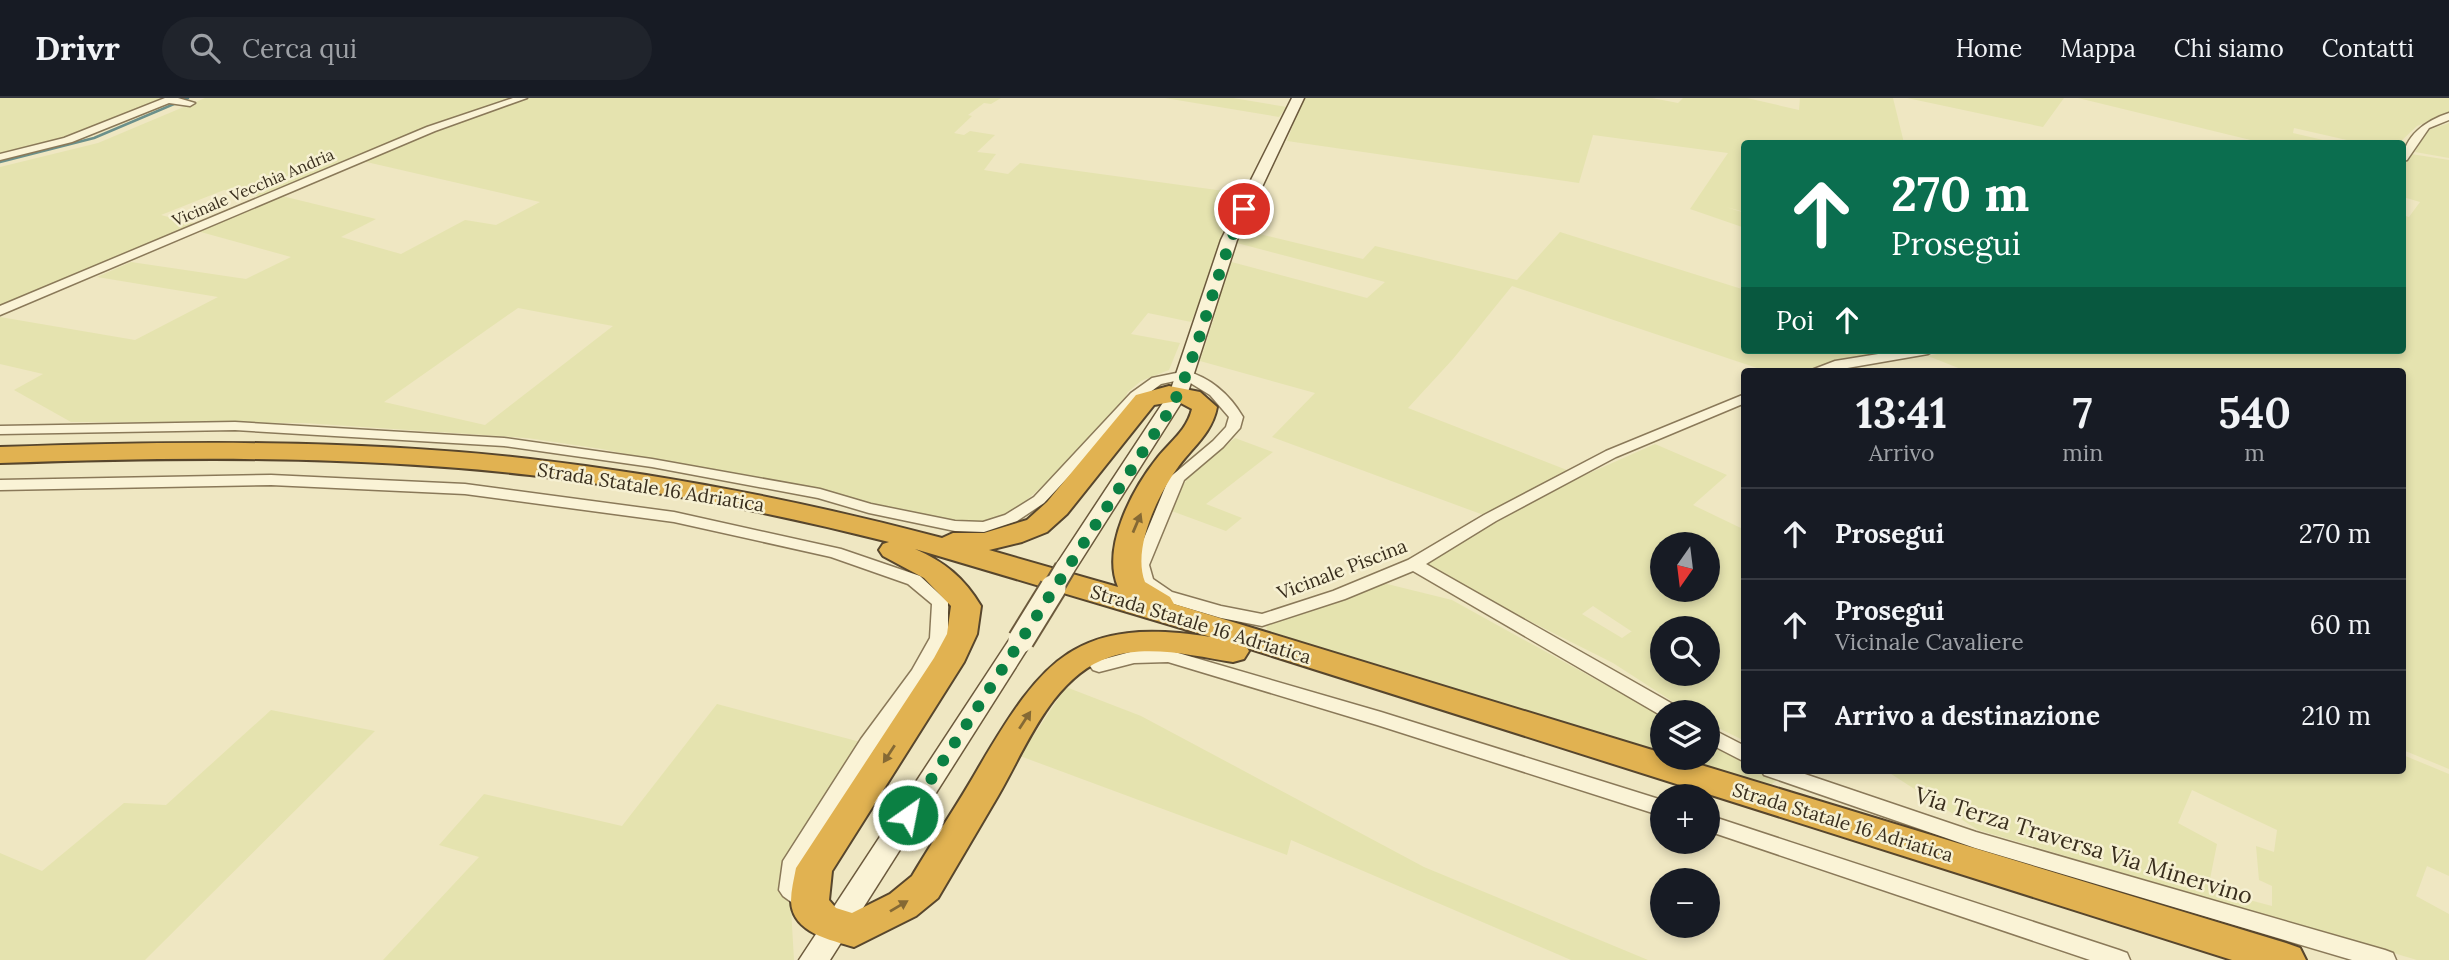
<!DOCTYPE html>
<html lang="it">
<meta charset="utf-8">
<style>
:root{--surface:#171b24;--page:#20242c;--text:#f1f3f6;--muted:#9ea1a6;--line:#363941}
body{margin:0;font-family:Lora,serif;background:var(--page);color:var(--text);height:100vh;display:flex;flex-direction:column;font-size:26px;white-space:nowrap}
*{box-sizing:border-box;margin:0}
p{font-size:23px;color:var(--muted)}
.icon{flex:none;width:38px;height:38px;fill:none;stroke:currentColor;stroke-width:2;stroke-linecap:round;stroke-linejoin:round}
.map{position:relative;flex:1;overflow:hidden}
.sheet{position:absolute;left:1741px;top:270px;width:665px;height:406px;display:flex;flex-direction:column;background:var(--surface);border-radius:7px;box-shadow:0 4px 10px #0003}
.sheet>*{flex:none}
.top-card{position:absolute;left:1741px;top:42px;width:665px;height:214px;border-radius:7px;box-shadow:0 4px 10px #0003;background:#0b6e4f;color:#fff;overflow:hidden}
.needle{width:46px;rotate:194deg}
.buttons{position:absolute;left:1650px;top:434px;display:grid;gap:14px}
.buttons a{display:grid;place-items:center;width:70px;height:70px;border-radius:50%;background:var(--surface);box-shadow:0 4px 10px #0003;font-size:35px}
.pin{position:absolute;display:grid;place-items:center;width:60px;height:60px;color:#fff;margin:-30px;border:4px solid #fff;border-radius:50%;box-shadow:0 2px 7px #0007}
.me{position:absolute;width:77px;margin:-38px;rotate:33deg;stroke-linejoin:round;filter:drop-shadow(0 0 5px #0008)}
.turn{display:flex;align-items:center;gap:24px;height:147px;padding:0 35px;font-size:32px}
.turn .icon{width:91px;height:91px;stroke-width:2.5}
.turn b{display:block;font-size:49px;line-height:60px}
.then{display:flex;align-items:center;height:66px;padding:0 35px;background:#0003;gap:14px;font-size:26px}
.eta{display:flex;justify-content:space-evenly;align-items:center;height:119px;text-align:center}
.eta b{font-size:42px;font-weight:700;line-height:49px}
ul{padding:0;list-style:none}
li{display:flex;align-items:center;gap:21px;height:91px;padding:0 35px;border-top:2px solid var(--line)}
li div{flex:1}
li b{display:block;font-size:26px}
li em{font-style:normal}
header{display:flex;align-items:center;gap:42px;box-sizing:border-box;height:98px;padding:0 35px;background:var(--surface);border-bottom:2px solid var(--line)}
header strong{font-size:33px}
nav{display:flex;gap:38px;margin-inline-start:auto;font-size:24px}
.search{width:490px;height:63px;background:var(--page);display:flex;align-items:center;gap:18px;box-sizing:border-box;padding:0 24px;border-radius:38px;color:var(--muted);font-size:26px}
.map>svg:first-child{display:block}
.farmland{fill:#e5e3af;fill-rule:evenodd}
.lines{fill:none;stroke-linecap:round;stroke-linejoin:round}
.stream{stroke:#6b908b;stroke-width:2.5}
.street-casing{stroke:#8a7959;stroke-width:3}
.secondary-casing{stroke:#6b593c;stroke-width:3}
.highway-casing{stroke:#57462d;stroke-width:4}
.street{fill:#faf3d6;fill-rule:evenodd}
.secondary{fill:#faf3d6;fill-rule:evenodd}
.highway{fill:#e1b251;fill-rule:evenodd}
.secondary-bridge-far1-casing{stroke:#6b593c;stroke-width:23;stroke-linecap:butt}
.secondary-bridge-casing{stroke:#6b593c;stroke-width:29;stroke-linecap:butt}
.secondary-bridge-far1{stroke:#faf3d6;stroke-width:19}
.secondary-bridge{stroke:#faf3d6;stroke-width:25}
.oneway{fill:#856934}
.route{stroke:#0b8043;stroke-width:12;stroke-dasharray:0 21.6}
.labels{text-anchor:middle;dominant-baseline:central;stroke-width:5;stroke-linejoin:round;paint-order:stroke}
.far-street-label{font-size:16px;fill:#392e1d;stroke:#f6f0d2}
.street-label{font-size:19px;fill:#392e1d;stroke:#f6f0d2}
.near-street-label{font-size:23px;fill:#392e1d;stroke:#f6f0d2}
</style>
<header>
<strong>Drivr</strong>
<div class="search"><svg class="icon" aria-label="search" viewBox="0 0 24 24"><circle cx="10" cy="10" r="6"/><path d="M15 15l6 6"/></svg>Cerca qui</div>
<nav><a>Home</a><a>Mappa</a><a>Chi siamo</a><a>Contatti</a></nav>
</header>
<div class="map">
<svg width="2449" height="862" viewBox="0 0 2449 862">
<rect width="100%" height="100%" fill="#efe7c2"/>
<!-- farmland -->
<g class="farmland">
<path d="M0 0H169L67 42 0 58Z"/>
<path d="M205 0H517L265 100 224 92 161 117 198 127 0 211V69L98 45Z"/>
<path d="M527 0H1001L991 6 984 5 968 17 972 18 954 35 964 37 970 33 995 37 977 54 996 56 984 72 1008 76 1020 65 1246 96 1191 224 1148 215 1131 236 1180 245 1169 272 1141 283 1128 294 1119 311 1065 368 1014 413 985 428 902 414 602 351 527 340 304 325 71 324 14 292 43 276 0 266V219L135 242 218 199 97 179 131 164 246 181 291 159 197 133 282 98 376 121 341 139 401 156 465 122 496 127 540 104 362 63 447 27ZM518 210 613 228 485 327 384 304Z"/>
<path d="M1165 0H1233L1287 9 1279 19Z"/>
<path d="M1303 0H1652L1678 5 1683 0H1747L1799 12 1800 0H1893L1904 45 1745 46V114L1726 109 1745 115V130L1690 111 1728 55 1593 37 1579 85 1287 43Z"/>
<path d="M1907 0H2064L2043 29Z"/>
<path d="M2078 0H2449V15L2417 28 2399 45H2360L2294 30 2293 35 2336 45 2267 46Z"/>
<path d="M2449 25V60L2415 54 2428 32Z"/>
<path d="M2411 56 2449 62V671L2403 652V273H1966L1928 258 1955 252H2403V162L2405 160 2403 159V117L2409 119 2420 104 2403 99V66Z"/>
<path d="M1243 132 1363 161 1375 148 1517 182 1560 134 1745 192V252H1909L1832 265 1806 273H1766L1512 188 1453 261 1408 310 1572 374 1489 419 1272 339 1315 295 1200 263 1216 214 1208 212 1224 162 1367 200 1385 184 1237 145Z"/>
<path d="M1235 340 1273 354 1206 406 1242 420 1226 433 1169 412 1188 379Z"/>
<path d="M1655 346 1727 377 1693 407 1745 432V643L1708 625V614H1689L1613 565 1418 467 1531 401ZM1662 446H1708V492H1662ZM1593 508 1631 533H1632L1622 540 1582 516ZM1662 530H1708V576H1662Z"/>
<path d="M1379 484 1452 502 1662 618V657L1267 535 1266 526Z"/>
<path d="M1066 589 1141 618 1424 769 1648 862H1571L1291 742 1287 757 1020 658Z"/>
<path d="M717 606 868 646 790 792 794 862H383L479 759 439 747 484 696 622 728Z"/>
<path d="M271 612 375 633 145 862H0V755L42 773 124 705 166 707Z"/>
<path d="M1708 643 1745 664V672H1760L1777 682 1768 689 1672 660H1708Z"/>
<path d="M2403 657 2449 676V778L2427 768 2416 798 2449 816V862H2417L1978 732 1885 672H2403ZM2192 692 2277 732 2274 754 2256 748 2259 782 2272 788V808L2208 791 2217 746 2178 725Z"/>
</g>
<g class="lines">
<!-- stream -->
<path class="stream" d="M0 64 94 40 188 0"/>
<!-- street casing -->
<g class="street-casing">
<g id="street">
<path d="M165 0H178L195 5 190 8 169 5 72 44 0 62V56L64 40Z"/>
<path d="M513 0H527L435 33 0 217V208L427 29Z"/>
<path d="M2449 15V22L2429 30 2407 62 2403 63C2403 38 2427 22 2449 15Z"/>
<path d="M1903 252H1935L1928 256 1830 273H1809L1835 263Z"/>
<path d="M1186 273C1211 280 1230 297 1243 319L1240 330 1223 349 1184 382 1149 467 1153 481 1172 494 1221 508 1262 516 1333 493 1408 462 1484 417 1606 353 1745 296V305L1616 359 1496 423 1426 466 1678 609 1680 614H1662V618L1413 473 1345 501 1262 528 1221 520 1160 502 1139 488 1133 467 1169 380 1213 343 1226 329 1229 319 1210 297 1184 281 1161 286 1141 301 1044 405 1017 423 984 434 955 433 869 415 818 400 652 369 504 348 235 332 0 336V328L235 324 504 340 652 361 820 391 871 406 955 423 983 424 1005 417 1034 399 1131 295 1152 280Z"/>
<path d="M271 377 465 386 674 414 841 451 920 478 948 504V540L925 581 875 651 803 764 801 788 815 799 819 805 815 811 808 814 801 811 783 798 779 792 783 763 861 641 912 572 930 540 932 506 908 486 831 459 674 424 465 396 271 387 0 392V382Z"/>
<path d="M1168 552 1381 614 1662 702V718L1377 627 1168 564 1134 565 1099 574 1093 572 1090 568 1093 564 1134 553Z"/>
<path d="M1708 629 1745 648V664L1708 645Z"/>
<path d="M1761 672H1793L1976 734 2385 852 2393 855 2396 862H2352L1975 750 1764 677Z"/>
<path d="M1708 717 2119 852 2127 855 2130 862H2090L1708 733Z"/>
</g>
</g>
<!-- secondary casing -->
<g class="secondary-casing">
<g id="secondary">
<path d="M1292 0H1304L1237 142 1188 294 1073 475H1057L1054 470 1170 294 1221 142Z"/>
<path d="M1021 534 1029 536 1033 542 830 862H799L1013 536Z"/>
</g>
</g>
<!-- highway casing -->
<g class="highway-casing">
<path id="highway" d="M1169 288 1200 294 1217 309C1212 336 1191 350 1176 372 1157 399 1132 451 1145 484L1170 499 1174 506 1662 655V660H1678L2286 845 2300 850 2306 862H2232L1247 550 1249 553 1244 561 1233 564C1195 558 1148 546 1110 559 1052 578 1026 650 998 698 978 732 958 766 938 800L916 818 854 849C831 842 792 835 791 803 791 792 794 781 796 770L934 560 947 536 951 508 924 480 883 458 879 452 883 446 889 444C771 414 651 391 530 377 354 357 177 359 0 365V349C177 343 354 341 530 361 669 377 806 404 942 440L953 435H984L1027 422 1047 404 1136 297ZM1177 303 1192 311C1187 332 1171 343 1158 359 1133 390 1101 449 1118 489L989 452 1022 444 1047 434 1067 416 1154 307ZM915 451 1211 539C1077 518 1043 560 979 669 958 706 934 741 912 778L890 796 852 815 836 810 829 802 832 773 964 564 977 536 981 508C964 480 945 464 915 451Z"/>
</g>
<!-- street -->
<use href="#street" class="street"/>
<!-- secondary -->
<use href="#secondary" class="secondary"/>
<!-- highway -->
<use href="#highway" class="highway"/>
<!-- secondary-bridge-far1 casing -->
<g class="secondary-bridge-far1-casing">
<path id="secondary-bridge-far1" d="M1052 492 1065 470"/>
</g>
<!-- secondary-bridge casing -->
<g class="secondary-bridge-casing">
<path id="secondary-bridge" d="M1021 542 1053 490"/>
</g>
<!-- secondary-bridge-far1 -->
<use href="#secondary-bridge-far1" class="secondary-bridge-far1"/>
<!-- secondary-bridge -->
<use href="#secondary-bridge" class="secondary-bridge"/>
</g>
<!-- one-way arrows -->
<defs><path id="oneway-solid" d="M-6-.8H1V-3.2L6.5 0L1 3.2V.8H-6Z" transform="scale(1.75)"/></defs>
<g class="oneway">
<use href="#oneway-solid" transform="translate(1137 425) rotate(-67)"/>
<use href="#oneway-solid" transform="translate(1025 622) rotate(-57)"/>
<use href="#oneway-solid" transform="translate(889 656) rotate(123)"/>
<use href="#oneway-solid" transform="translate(899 808) rotate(-31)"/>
</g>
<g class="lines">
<!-- route -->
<path class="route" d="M908 717 1171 310C1203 247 1214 175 1244 111"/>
</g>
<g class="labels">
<!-- far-street labels -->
<g class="far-street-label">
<text transform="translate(253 89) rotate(-23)">Vicinale Vecchia Andria</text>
</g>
<!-- street labels -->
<g class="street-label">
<text transform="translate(651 389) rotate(9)">Strada Statale 16 Adriatica</text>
<text transform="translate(1342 471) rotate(-21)">Vicinale Piscina</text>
<text transform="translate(1201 526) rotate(17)">Strada Statale 16 Adriatica</text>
<text transform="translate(1843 724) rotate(17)">Strada Statale 16 Adriatica</text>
</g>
<!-- near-street labels -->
<g class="near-street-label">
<text transform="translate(2084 747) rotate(17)">Via Terza Traversa Via Minervino</text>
</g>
</g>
</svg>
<div class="buttons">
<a><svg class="needle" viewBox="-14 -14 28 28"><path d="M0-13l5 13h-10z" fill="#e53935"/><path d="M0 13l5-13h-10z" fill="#9ea1a6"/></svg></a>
<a><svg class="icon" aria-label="search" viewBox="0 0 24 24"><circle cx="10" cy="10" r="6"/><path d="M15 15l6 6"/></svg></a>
<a><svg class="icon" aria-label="layers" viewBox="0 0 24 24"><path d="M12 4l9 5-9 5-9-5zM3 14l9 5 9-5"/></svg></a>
<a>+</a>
<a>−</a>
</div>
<div class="pin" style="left:1244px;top:111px;background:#d93025"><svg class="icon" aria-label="arrive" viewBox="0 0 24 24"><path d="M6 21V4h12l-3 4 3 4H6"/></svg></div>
<svg class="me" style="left:908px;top:717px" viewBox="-20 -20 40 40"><circle r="17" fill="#0b8043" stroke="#fff" stroke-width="3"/><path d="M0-11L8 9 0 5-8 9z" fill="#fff"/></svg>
<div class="top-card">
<div class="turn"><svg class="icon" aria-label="ahead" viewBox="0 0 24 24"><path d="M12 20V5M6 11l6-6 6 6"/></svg><div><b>270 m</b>Prosegui</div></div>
<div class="then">Poi<svg class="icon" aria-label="ahead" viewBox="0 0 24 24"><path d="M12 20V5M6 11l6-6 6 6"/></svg></div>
</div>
<section class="sheet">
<div class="eta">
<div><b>13:41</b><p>Arrivo</p></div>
<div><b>7</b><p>min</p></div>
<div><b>540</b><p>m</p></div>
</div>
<ul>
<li><svg class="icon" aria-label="ahead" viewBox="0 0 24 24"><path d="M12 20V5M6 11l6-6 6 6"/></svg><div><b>Prosegui</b></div><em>270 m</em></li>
<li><svg class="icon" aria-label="ahead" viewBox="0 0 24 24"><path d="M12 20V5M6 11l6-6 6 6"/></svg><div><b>Prosegui</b><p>Vicinale Cavaliere</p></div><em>60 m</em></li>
<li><svg class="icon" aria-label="arrive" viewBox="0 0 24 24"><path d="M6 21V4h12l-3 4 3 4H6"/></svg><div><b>Arrivo a destinazione</b></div><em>210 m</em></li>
</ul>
</section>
</div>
